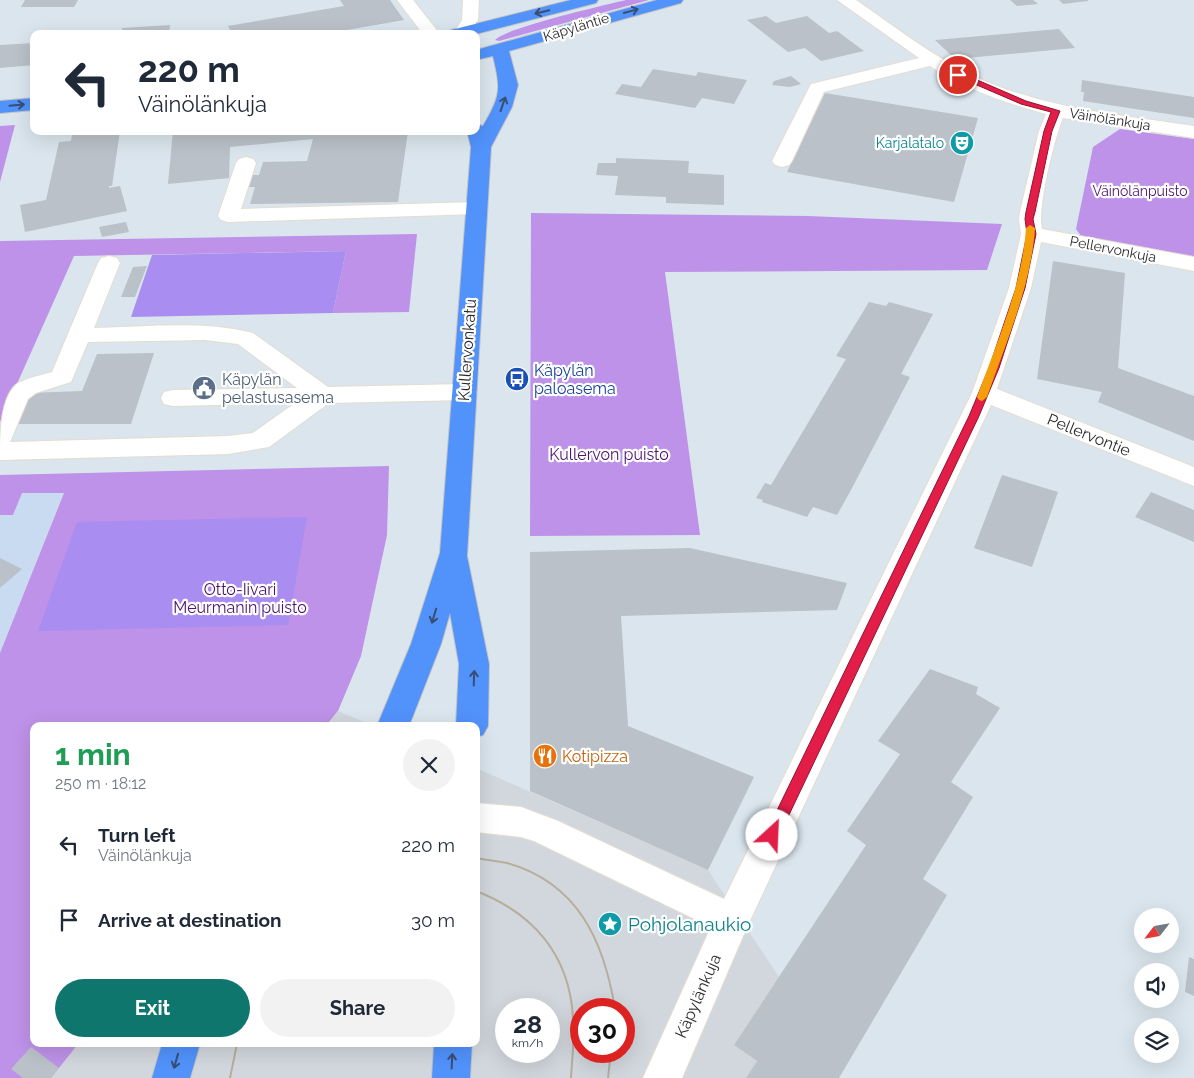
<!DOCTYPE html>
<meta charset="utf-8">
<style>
:root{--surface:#fff;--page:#f2f2f3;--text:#1f2937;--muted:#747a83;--accent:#0f766e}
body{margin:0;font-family:Raleway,sans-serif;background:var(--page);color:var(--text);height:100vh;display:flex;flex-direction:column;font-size:19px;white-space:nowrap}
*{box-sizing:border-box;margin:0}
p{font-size:16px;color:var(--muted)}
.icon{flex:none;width:28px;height:28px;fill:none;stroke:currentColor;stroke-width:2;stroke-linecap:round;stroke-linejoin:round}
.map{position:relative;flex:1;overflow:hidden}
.side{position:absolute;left:30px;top:722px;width:450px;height:325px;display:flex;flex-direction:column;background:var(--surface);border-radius:10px;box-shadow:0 5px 20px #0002}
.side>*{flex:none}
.banner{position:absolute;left:30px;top:30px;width:450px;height:105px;border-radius:10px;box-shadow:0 5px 20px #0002;background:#fff;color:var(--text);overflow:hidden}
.needle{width:32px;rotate:239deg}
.controls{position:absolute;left:1134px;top:908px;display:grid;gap:10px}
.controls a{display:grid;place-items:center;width:45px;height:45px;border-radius:50%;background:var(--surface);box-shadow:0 5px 20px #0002;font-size:25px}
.speed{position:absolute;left:495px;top:998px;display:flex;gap:10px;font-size:25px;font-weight:700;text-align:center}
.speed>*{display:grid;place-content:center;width:65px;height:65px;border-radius:50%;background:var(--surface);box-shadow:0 5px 20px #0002;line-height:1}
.speed small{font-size:12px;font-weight:400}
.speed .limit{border:8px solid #d22;background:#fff;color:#111}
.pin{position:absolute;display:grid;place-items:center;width:42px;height:42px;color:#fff;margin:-21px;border:2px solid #fff;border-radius:50%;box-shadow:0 1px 5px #0007}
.me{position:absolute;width:55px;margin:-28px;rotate:25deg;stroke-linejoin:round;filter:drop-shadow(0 0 4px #0008)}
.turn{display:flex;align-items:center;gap:18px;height:105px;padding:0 25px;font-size:22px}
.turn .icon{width:65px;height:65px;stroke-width:2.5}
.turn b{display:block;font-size:35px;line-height:42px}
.round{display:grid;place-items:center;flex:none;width:52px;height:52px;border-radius:26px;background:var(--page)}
.head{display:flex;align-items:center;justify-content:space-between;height:85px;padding:0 25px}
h1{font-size:30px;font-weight:700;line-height:38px;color:#1e9e55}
.cta{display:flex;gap:10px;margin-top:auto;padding:10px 25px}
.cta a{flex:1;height:58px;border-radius:30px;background:var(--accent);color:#fff;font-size:20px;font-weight:700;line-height:58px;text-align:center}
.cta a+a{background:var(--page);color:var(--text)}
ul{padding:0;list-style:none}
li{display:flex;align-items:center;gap:15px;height:75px;padding:0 25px}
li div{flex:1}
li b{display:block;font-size:19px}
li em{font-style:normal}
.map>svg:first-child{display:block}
.education{fill:#c8dbf0}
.green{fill:#be92e8}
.pitch{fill:#a98df0}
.plaza{fill:#d2d7dd;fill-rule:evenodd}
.building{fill:#bac1c8}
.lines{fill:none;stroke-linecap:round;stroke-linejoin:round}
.minor-casing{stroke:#e4ddcf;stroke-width:2}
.major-casing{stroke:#c3c3c3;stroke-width:2}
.minor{fill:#fff;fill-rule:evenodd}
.major{fill:#5192fb;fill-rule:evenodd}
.tram{stroke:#b6ae9d;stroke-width:2}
.oneway{stroke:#384e73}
.route{fill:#e11d48;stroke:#92132f}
.slow{fill:#f59e0b}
.labels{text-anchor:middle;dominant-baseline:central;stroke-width:4.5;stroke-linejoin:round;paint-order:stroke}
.far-street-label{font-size:14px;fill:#2a2a2a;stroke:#fff}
.far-culture-label{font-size:14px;fill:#0d838f;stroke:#fff;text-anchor:end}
.far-park-label{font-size:14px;fill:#4d146c;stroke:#fff}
.street-label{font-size:16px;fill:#2a2a2a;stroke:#fff}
.transit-label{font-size:16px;fill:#164399;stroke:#fff;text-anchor:start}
.service-label{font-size:16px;fill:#4e5e75;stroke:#fff;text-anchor:start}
.park-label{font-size:16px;fill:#4d146c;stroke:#fff}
.food-label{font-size:16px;fill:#c56008;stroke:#fff;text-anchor:start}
.near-culture-label{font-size:19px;fill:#0d838f;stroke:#fff;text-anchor:start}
</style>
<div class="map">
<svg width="1194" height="1078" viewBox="0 0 1194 1078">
<rect width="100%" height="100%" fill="#dae5ed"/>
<!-- education -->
<path class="education" d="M64 492 0 653V494Z"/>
<!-- green -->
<g class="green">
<path d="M626 0H649L499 41 495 40C505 28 605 5 626 0Z"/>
<path d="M15 125 0 182V126Z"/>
<path d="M1120 129 1194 139V257L1081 236 1076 229 1093 147Z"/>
<path d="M531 213 808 216 1002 224 987 270 665 272 700 535 530 536Z"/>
<path d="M417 234 409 312 333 313 346 251 74 256 0 422V241Z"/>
<path d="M389 466 387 535 361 656 338 711 326 726H34V1044H80L51 1078H0V653L64 493H22L13 515H0V475Z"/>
</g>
<!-- pitch -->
<g class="pitch">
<path d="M346 251 333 313 131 317 152 255Z"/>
<path d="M307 517 288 625 38 631 77 522Z"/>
</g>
<!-- plaza -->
<g class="plaza">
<path d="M338 711 374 726H326Z"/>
<path d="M476 768 708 870 779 977 734 1045 757 1061 746 1078H51L78 1044H476ZM506 1009H549V1051H506ZM581 1009H624V1051H581Z"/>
</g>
<!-- building -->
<g class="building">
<path d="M25 0H78L74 7H21Z"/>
<path d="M340 0H390L404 20 324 34H232L228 26 344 6Z"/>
<path d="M1010 0H1033L1038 4 1017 6Z"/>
<path d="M1059 0H1088V1L1063 4Z"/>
<path d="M766 16 776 23 807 16 829 33 837 31 864 51 821 61 805 48 788 52 747 20Z"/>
<path d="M170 25 169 34H122V28Z"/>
<path d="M1059 29 1075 48 955 59 935 40Z"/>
<path d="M34 43V65L0 68V45Z"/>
<path d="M653 69 696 76 698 72 747 80 734 104 702 98 695 108 615 94 622 84 641 87Z"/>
<path d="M791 76 801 84 790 87 772 85 774 81Z"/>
<path d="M1082 80 1194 97V118L1083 101 1084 92H1081Z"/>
<path d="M825 93 978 118 954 202 787 172Z"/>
<path d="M84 131H120L112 186H109V188L120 186 127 211 25 232 20 205 46 200 59 142 71 141 72 134Z"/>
<path d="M173 131H408L398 202 250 204 255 187H245L248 175H259L263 162 307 161 313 139 230 147 229 178 168 184Z"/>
<path d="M616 158 689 161 688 173 724 175V205L666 203V197L615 195 618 176 596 175 598 163H616Z"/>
<path d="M126 222 129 232 102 237 99 227Z"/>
<path d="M1053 261 1125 273 1118 368 1194 396V441L1098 402 1102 392 1037 379Z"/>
<path d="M147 266 135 297H121L133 267Z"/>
<path d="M869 302 886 306 889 302 933 314 901 374 910 377 851 490 837 515 813 507 807 517 762 502 763 500 756 498 765 483 771 485 846 359 836 356Z"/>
<path d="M154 353 131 424H15L28 393 82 391 97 354Z"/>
<path d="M1002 475 1058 492 1032 567 974 548Z"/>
<path d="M1151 492 1194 510V542L1135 517Z"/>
<path d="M690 548 847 583 837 610 621 616 628 726 754 777 708 870 530 791V552Z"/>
<path d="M0 558 22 569 0 588Z"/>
<path d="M930 669 978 687 976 694 1000 708 951 782 973 797 923 879 947 895 839 1078H746L757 1061 734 1045 866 845 847 831 900 754 878 741Z"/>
<path d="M1189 957 1194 959V996L1185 992Z"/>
<path d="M31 1047 59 1068 51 1078H23L11 1069Z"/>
</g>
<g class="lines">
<!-- minor casing -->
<g class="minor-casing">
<g id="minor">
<path d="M397 0H413L440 34H423Z"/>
<path d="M463 0H479L478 20 469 34H453L462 20Z"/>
<path d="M837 0H856C895 27 935 58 978 78 1047 109 1120 115 1194 126V138L1063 118C1054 140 1037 208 1042 229L1194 257V271L1041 242 1031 288 997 389 1194 467V486L991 405 747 927 682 1078H643L711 927 534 841 521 837 476 832V803L521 807 558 821 724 899 972 393 1009 288 1021 234 1019 219 1020 212 1039 131 1046 114C1006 103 964 89 930 66L824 92 792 161 789 165 782 167 775 165 772 161 811 84 919 58Z"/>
<path d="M246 157 253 159 256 163 241 209 477 202 484 204 487 208 484 212 477 214 228 222 221 220 218 216 236 163 239 159Z"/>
<path d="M109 256 117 258 120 263 94 328C146 327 202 320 253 333L328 387 465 384 474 386 477 392 474 398 465 400 329 403 269 447 228 454 0 460C0 435 0 396 18 383 28 378 41 375 52 372L98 263 101 258ZM205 340 238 344 297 388 173 390 164 392 161 398 164 404 173 406 295 403 253 433 228 436 10 442 28 399 36 393 71 382 88 342Z"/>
</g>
</g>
<!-- major casing -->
<g class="major-casing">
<g id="major">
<path d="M571 0H598L596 3 476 34H449L451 30Z"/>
<path d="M657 0H683L681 3 509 51 518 85 512 107 491 147 467 556 489 664 488 726 483 735 476 737V726H456L459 664 450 613 441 644 409 726H377L411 644 440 553 471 147 467 131H476V124L483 126C501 95 501 90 493 56L476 60V50Z"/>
<path d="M34 98V110L0 113V101Z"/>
<path d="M162 1044H200L190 1078H152Z"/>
<path d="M434 1044H472L470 1078H432Z"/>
</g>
</g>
<!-- minor -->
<use href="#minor" class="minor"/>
<!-- major -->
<use href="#major" class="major"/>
<!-- tram -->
<g class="tram">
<path d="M476 858C486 860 497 861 507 863 578 883 604 941 615 1009"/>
<path d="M476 891C533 913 569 954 573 1017 575 1037 572 1058 571 1078"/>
<path d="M230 1078 237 1044"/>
<path d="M608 1078 611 1051"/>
</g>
</g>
<!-- one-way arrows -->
<defs><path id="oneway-shaft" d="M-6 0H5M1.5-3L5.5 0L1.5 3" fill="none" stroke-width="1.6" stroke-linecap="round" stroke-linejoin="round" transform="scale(1.25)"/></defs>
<g class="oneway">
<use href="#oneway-shaft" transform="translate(631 11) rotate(-15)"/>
<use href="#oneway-shaft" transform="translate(542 12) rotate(166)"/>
<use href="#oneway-shaft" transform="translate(503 104) rotate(-71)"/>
<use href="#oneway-shaft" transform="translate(17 105) rotate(-5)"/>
<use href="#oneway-shaft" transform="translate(434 616) rotate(107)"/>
<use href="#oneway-shaft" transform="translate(474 678) rotate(-88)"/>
<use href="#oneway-shaft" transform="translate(176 1061) rotate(106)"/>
<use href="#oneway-shaft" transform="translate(452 1061) rotate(-87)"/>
</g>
<!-- route -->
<path class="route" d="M956 73H961L1026 101 1060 111 1052 131 1035 212 1033 219 1036 234 1025 288 999 368 979 416 777 840 772 842 767 840 765 835 969 416 989 368 1016 288 1027 234 1025 219 1026 212 1044 131 1051 112 1021 104 956 76Z"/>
<!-- slow -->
<path class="slow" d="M1030 225 1035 228C1031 287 1006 342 987 397L982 401 979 400 977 397C997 342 1022 287 1026 228Z"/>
<!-- icons -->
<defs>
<g id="theatre-disc" transform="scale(1.25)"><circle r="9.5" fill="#0f9aa8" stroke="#fff"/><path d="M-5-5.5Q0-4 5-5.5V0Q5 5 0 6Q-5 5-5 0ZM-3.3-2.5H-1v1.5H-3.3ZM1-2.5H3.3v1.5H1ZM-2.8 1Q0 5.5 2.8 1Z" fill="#fff"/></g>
<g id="bus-disc" transform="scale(1.25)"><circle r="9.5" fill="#1a4fb4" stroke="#fff"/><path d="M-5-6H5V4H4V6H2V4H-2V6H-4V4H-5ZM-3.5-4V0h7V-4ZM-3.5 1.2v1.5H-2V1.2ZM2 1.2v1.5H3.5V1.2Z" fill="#fff"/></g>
<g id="civic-disc" transform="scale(1.25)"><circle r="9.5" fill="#5c6f8a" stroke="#fff"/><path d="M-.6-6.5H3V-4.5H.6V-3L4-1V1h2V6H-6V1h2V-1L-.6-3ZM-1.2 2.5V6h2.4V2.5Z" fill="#fff"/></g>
<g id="restaurant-disc" transform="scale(1.25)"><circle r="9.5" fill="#e8710a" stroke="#fff"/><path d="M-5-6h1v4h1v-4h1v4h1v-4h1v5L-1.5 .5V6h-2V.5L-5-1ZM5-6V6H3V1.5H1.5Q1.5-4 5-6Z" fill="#fff"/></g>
<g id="sight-disc" transform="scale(1.25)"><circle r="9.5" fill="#0f9aa8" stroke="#fff"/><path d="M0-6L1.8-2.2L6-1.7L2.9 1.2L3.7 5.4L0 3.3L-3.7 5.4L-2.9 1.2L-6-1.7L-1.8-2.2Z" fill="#fff"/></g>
</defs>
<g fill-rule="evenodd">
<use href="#theatre-disc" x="962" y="143"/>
<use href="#bus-disc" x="517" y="379"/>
<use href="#civic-disc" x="204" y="388"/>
<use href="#restaurant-disc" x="545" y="756"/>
<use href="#sight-disc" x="610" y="924"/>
</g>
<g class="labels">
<!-- far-street labels -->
<g class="far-street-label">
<text transform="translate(576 27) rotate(-17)">Käpyläntie</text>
<text transform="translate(1110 119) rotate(9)">Väinölänkuja</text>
<text transform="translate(1113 249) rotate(11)">Pellervonkuja</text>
</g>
<!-- far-culture labels -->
<g class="far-culture-label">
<text x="944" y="143">Karjalatalo</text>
</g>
<!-- far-park labels -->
<g class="far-park-label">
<text x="1140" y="191">Väinölänpuisto</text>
</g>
<!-- street labels -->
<g class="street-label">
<text transform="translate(467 350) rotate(-86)">Kullervonkatu</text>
<text transform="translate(1089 435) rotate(22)">Pellervontie</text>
<text transform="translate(698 996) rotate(-66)">Käpylänkuja</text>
</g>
<!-- transit labels -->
<g class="transit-label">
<text x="534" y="370">Käpylän<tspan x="534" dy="18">paloasema</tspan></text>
</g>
<!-- service labels -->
<g class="service-label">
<text x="222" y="379">Käpylän<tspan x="222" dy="18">pelastusasema</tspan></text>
</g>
<!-- park labels -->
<g class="park-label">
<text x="609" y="454">Kullervon puisto</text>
<text x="240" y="589">Otto-Iivari<tspan x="240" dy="18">Meurmanin puisto</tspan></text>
</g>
<!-- food labels -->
<g class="food-label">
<text x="562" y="756">Kotipizza</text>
</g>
<!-- near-culture labels -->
<g class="near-culture-label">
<text x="628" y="924">Pohjolanaukio</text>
</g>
</g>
</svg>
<div class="controls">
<a><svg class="needle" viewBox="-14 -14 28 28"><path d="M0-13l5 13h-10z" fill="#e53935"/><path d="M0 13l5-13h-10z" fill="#747a83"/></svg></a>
<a><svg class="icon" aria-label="sound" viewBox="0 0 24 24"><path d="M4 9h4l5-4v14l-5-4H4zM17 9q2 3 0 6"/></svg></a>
<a><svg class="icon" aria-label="layers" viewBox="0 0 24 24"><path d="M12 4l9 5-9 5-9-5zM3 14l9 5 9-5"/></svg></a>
</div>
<div class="speed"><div>28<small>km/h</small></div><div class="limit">30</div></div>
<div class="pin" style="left:958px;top:75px;background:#d93025"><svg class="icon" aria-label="arrive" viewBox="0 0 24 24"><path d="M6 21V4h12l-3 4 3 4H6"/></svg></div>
<svg class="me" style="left:772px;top:835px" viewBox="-20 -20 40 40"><circle r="19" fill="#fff"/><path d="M0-13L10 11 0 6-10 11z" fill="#e11d48"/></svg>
<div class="banner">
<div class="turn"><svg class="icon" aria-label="left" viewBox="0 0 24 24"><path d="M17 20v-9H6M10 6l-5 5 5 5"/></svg><div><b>220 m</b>Väinölänkuja</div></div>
</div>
<section class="side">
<div class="head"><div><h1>1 min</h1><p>250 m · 18:12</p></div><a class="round"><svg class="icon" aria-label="close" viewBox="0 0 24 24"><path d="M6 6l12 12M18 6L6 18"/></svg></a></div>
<ul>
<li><svg class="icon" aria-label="left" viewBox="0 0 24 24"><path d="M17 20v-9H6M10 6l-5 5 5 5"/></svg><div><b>Turn left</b><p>Väinölänkuja</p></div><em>220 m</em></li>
<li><svg class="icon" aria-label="arrive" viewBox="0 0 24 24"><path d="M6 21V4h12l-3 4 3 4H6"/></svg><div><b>Arrive at destination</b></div><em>30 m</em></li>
</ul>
<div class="cta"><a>Exit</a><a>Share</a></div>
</section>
</div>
